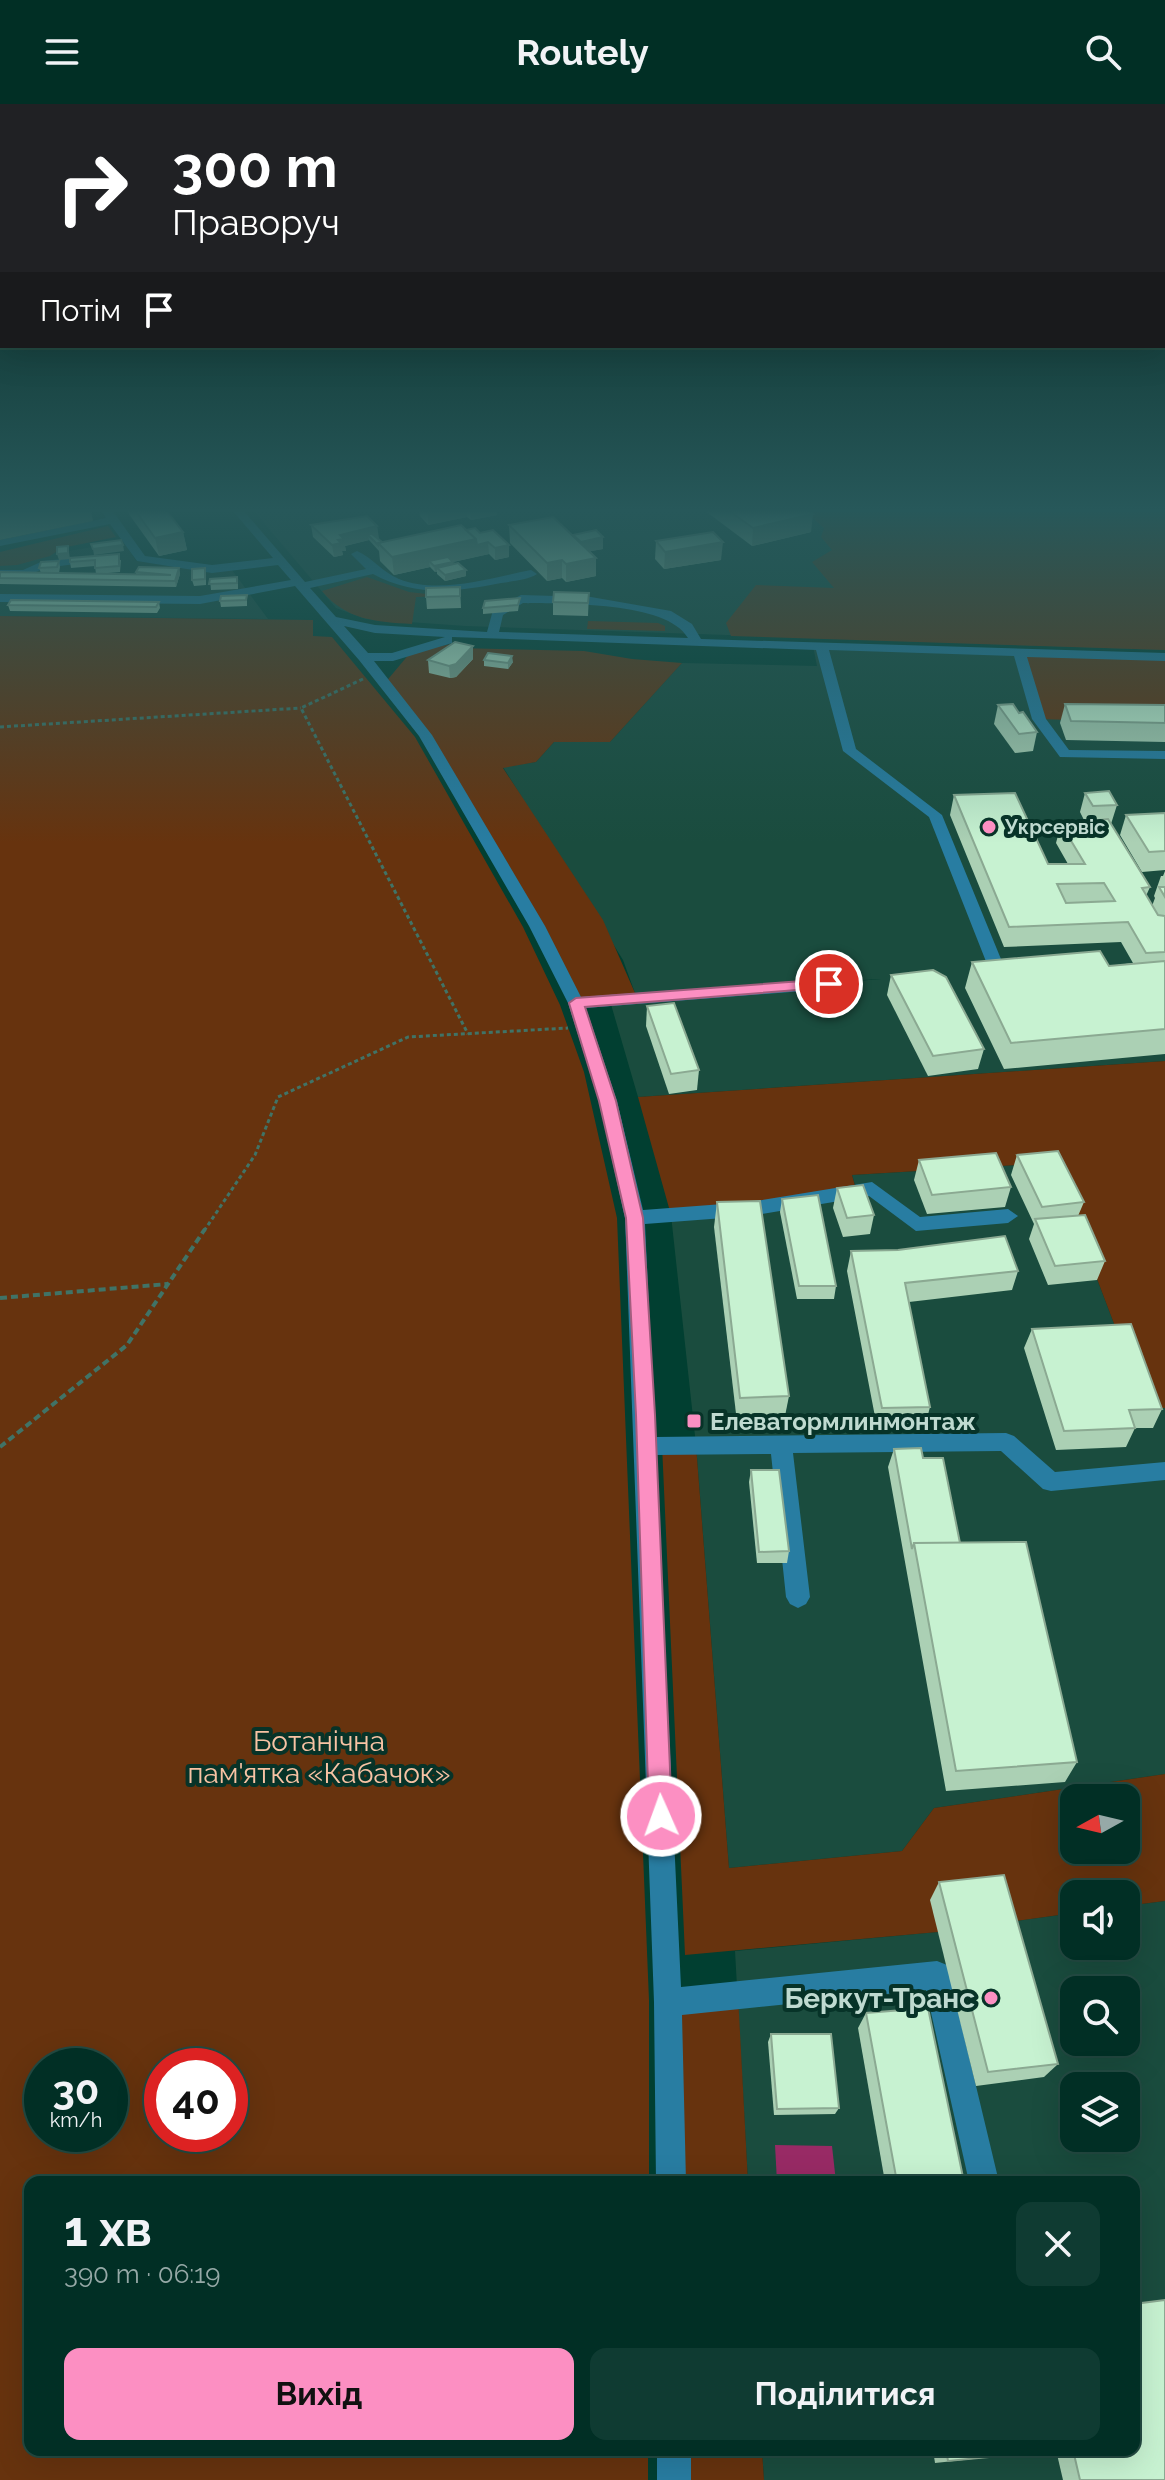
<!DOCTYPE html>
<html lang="uk">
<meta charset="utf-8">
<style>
:root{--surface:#012f25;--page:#0f3b32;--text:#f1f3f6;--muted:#96a9a7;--line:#234a42;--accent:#fc8fc2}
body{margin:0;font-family:Raleway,sans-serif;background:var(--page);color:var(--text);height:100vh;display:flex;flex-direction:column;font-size:30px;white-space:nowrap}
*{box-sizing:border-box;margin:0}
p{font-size:26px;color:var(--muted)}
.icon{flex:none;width:44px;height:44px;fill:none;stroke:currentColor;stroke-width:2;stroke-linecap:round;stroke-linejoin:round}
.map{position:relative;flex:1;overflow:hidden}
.side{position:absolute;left:24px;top:2072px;width:1116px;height:280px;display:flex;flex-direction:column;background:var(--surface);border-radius:16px;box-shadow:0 8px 32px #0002,0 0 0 2px var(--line)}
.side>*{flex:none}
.top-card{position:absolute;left:0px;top:0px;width:1166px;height:244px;box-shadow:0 8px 32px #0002,0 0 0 2px var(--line);background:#202124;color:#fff;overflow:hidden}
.needle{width:52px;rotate:262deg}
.buttons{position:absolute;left:1060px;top:1680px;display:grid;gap:16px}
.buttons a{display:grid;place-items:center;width:80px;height:80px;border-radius:16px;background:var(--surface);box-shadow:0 8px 32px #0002,0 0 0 2px var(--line);font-size:40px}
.speed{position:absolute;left:24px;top:1944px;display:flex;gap:16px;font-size:40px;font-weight:700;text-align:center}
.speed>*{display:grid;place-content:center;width:104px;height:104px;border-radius:50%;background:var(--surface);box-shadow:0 8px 32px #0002,0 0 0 2px var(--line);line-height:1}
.speed small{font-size:20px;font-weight:400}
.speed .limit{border:12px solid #d22;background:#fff;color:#111}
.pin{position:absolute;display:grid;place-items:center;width:68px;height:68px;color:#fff;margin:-34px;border:4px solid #fff;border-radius:50%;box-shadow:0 2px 8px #0007}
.me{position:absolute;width:88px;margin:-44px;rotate:358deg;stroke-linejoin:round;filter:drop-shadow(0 0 6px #0008)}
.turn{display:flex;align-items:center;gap:28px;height:168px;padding:0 40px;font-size:36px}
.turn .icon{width:104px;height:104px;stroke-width:2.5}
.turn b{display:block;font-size:56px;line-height:68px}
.then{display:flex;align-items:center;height:76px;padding:0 40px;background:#0003;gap:16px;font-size:30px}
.round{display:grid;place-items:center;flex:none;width:84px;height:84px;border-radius:16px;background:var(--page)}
.overview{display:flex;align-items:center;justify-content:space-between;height:136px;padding:0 40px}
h1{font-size:48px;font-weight:700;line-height:60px}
.cta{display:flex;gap:16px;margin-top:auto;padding:16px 40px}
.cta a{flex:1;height:92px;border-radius:16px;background:var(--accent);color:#111;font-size:32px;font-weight:700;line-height:92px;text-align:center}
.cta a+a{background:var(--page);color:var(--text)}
header{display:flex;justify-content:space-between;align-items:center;height:104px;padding:0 40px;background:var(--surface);font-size:36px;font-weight:700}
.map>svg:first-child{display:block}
.built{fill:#1a4c3e;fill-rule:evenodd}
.green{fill:#67330e;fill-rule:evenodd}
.water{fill:#982a65}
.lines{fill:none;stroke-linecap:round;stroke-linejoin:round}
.path-far1{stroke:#407366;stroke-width:3;stroke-dasharray:4 3;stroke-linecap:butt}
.path{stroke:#407366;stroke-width:4;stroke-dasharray:7 4;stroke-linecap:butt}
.minor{fill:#287da2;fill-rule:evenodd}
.wall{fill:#abd0b4}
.shaded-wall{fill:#8ba992}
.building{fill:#c7f2d1;stroke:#8ba992;stroke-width:2;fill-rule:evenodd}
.route{fill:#fc8fc2;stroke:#a45d7e;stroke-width:2}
.poi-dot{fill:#fc8fc2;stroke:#073328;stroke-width:3}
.labels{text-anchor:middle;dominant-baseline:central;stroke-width:8;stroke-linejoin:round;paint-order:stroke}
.far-poi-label{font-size:20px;font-weight:bold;fill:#bfdad0;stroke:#073328;text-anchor:start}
.poi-label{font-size:24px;font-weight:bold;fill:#bfdad0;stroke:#073328;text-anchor:start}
.near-park-label{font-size:28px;fill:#f8c3a4;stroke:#073328}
.near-poi-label{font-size:28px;font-weight:bold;fill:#bfdad0;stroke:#073328;text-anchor:end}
</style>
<header><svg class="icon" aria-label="menu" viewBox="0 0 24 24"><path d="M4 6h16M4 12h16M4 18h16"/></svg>Routely<svg class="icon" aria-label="search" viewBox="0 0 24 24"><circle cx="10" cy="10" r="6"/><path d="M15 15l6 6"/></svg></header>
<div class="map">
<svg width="1165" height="2376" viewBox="0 0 1165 2376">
<rect width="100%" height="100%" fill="#013f31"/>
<!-- built -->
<g class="built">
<path d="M253 406H1165V546L466 522 366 515 336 504Z"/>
<path d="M124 438 136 457 209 467 232 466 268 515 0 512V458Z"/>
<path d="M813 542 1019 548 1165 619V957L638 993 610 897 881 875 635 889 623 856 503 663 536 658 554 638H610L682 559 817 562Z"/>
<path d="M1053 1059 1146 1304H1165V1670L934 1704 902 1747 729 1764 696 1341 671 1111 856 1084 852 1071Z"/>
<path d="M1165 1797V2376H764L762 2346H1134V2078H748L735 1847 937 1828 1074 1809V1842H1126V1802ZM1074 1886H1126V1938H1074ZM1074 1982H1126V2034H1074Z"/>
</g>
<!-- green -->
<g class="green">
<path d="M812 406H1165V546L731 532 726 519 756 481 834 484 812 458 832 446 821 433 824 424 807 409Z"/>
<path d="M108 422 116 433 62 444 50 452 17 461 0 462V448Z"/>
<path d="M367 473 409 488 445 492 416 493 412 520C376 518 346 516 322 487Z"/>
<path d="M0 512 313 516V532L332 533 415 633 523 823 560 901 584 968 617 1114 649 1896V2078H30V2346H648V2376H0ZM42 1962H110V2030H42ZM162 1962H230V2030H162Z"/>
<path d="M588 517 658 519 665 522V527L587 525Z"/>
<path d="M451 540 457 544 584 547 632 555 682 559 610 638H554L536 658 503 664 603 816 635 889 576 899 440 653 384 580 410 549Z"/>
<path d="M1019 548 1165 553V619L1039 615Z"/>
<path d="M1165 957V1304H1146L1053 1059 852 1071 856 1085 671 1111 638 993Z"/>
<path d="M662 1341H696L729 1764 902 1747 934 1704 1165 1670V1797L1126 1802V1790H1074V1809L938 1828 685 1851ZM1074 1694H1126V1746H1074Z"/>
<path d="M738 1891 748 2078H671L668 1898Z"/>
<path d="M674 2346H762L764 2376H674Z"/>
</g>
<!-- water -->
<path class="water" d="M775 2041 832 2042 836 2078H777Z"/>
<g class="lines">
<!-- path-far1 -->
<g class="path-far1">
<path d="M363 575 301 604 468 930"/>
<path d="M0 623 301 604"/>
<path d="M204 1127 255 1051 278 993 408 933 568 924"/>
</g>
<!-- path -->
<g class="path">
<path d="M0 1194 168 1180"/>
<path d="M0 1343 127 1241 205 1125"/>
</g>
<!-- minor -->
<g class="minor">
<path d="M101 406H112L145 452 212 461 273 454 232 406H243L305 478 366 465 351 450 357 447C372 453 382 468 399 475 439 491 490 474 531 466L537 470C528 476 513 477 501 479 456 488 415 493 373 470L310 484 336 513 375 521 487 528 493 506 521 491 591 493 671 507 692 520 701 535 1165 549V557L1027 553 1046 615 1069 646 1165 647V655L1060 653 1032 615 1014 552 829 546 856 645 942 711 1003 860 995 865 987 860 929 713 843 647 816 546 452 533V539L393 557H374L432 631 545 822 581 893 829 875 837 880 829 885 586 904 617 997 643 1106 750 1098 872 1078 920 1113 1008 1105 1018 1112 1008 1119 916 1127 869 1092 750 1112 645 1120 655 1333 1006 1329 1014 1332 1055 1368 1165 1358V1376L1051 1387 1043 1385 1001 1347 793 1349 810 1493 806 1500 798 1504 790 1500 786 1493 771 1350 656 1351 681 1883 937 1857 947 1861 999 2078H969L926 1886 682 1911 686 2078H656L654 1898 625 1114 599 997 568 899 529 822 419 632 359 556 295 482 200 500 0 498V490L200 492 291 476 278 461 212 469 137 457 110 420 0 442V436L106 414ZM523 499C563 500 667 497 688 534L499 528 503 511ZM344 522 375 529 445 533 392 549H368Z"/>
<path d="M94 452 100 455 98 457 45 464 25 473 0 474V466H23L43 457Z"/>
<rect x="657" y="2346" width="34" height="30"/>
</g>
</g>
<!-- wall -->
<g class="wall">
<path d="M126 406H166L183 428 187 446 159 452Z"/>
<path d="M419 406H497V411L471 416 467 413 428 421 420 412Z"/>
<path d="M704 406H807L811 428 752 442Z"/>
<path d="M311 421 377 422 378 434 382 438 466 426 480 429 509 441V453L495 456 489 450 453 458V460L466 466V472L445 477 437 470V468H435L430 463 394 471 380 457 379 447 369 436 345 442 346 447H342L343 451 334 453 313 433Z"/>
<path d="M509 421 573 432 603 433V445L590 447 596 454V472L566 478 562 474 547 477 510 439Z"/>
<path d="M656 437 721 456 664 465 655 455Z"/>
<path d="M70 454 121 456 120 468 96 470 95 462 71 464 70 458Z"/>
<path d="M59 457 60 463 59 469 136 470V468L179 464 180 470 176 483 0 480V468L41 469 39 464Z"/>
<path d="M206 470V481L194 482 192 476Z"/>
<path d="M210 475 238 479V485L211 486Z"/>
<path d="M460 483 461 504 427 505 426 493Z"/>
<path d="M589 489 588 512 553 511V498Z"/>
<path d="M247 491V502L221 503 220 497Z"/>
<path d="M520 494 518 507 483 510V504Z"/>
<path d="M159 498 160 504 157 509 10 507 8 501Z"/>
<path d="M473 542V555L456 573 450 574 429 569 428 556Z"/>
<path d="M484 556 513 558 508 565 484 562Z"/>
<path d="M1065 600 1165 601V638L1066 636 1060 619Z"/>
<path d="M998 601 1019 609 1037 628 1033 647 1015 649 994 620Z"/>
<path d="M1085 689 1117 701 1111 720 1150 783 1146 792 1152 802 1155 794 1154 792 1161 772H1163L1165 767V950L1004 965 965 884 972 858 1109 862 1133 859 1121 838 1004 843 950 711 954 691 1048 760H1068L1056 739 1061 720 1085 718 1080 708Z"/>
<path d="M1165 709V766L1142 768 1120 731 1126 711Z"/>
<path d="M891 871 984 945 978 965 928 972 887 891Z"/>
<path d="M647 902 699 966 697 986 669 990 646 922Z"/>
<path d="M1017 1051 1084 1098 1078 1112 1105 1157 1097 1176 1048 1181 1029 1135 1034 1120 1011 1071Z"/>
<path d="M919 1056 1011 1083 1005 1103 927 1110 914 1076Z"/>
<path d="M837 1084 874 1111 870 1130 843 1133 833 1104Z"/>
<path d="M782 1095 836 1182 834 1195H797L780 1108Z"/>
<path d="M717 1098 789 1292 784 1317 737 1318 714 1123Z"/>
<path d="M851 1147 1018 1167 1012 1186 909 1198 930 1303 925 1322 877 1323 847 1167Z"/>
<path d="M1032 1225 1162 1305 1153 1324H1135L1126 1343 1056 1346 1024 1244Z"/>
<path d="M894 1345 923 1354 960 1439 1077 1658 1065 1678 946 1687 888 1363Z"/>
<path d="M751 1366 789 1447 787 1459H757L749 1378Z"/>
<path d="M939 1778 1058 1960 1044 1973 976 1982 930 1796Z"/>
<path d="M866 1909 964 2078H885L858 1924Z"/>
<path d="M771 1930 839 2004 835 2010 774 2011 768 1938Z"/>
<path d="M933 2346H1019L1020 2350 935 2359Z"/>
<path d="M1056 2346H1134L1165 2376H1063Z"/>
</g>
<!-- shaded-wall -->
<g class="shaded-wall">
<path d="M0 406H91L93 417 0 436Z"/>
<path d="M441 406H467V413L428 421V409Z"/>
<path d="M470 406H497V411L471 416Z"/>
<path d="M813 410 811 428 752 442 753 424Z"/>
<path d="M377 422 379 434 373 435 368 430 369 436 345 442 346 447H342L343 451 334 453 332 441 340 431Z"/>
<path d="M183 428 187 446 159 452 155 434Z"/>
<path d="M603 433V445L581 449V438Z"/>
<path d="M476 435 488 438 489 450 453 458 454 464H437V468H435L434 462 429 457 430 463 394 471 392 453Z"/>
<path d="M723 438 721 456 664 465 665 448Z"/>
<path d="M123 441 124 447 94 451 93 445Z"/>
<path d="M509 441V453L495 456V444Z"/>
<path d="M68 442 70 455 59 456 57 450Z"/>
<path d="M596 454V472L566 478V460Z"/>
<path d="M562 456V474L547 477V459Z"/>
<path d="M179 464 180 470 176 483 175 477Z"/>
<path d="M466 466V472L445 477V471Z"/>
<path d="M473 542V555L456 573 450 574 449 562Z"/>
<path d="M512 552 513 558 508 565V559Z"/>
</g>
<!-- building -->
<g class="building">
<path d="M135 406H166L183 428 155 434Z"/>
<path d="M425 406H441L428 409Z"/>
<path d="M728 406H807L813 410 753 424Z"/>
<path d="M367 412 377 422 340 431 344 435 338 436 341 439 332 441 311 421Z"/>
<path d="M553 413 596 454 566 460 562 456 547 459 509 421Z"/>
<path d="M461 421 476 435 392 453 378 439Z"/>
<path d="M475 424 480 429 493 426 509 441 495 444 488 438 477 441 476 435 466 426Z"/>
<path d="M596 426 603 433 581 438 573 431Z"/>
<path d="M713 428 723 438 665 448 656 437Z"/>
<path d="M367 430H372L382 438 378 439V441Z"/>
<path d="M121 436 123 441 93 445 91 440Z"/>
<path d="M68 442V449L57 450V443Z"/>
<path d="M119 450V462L95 464V456L70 458V454Z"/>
<path d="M448 453 453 458 434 462 429 457Z"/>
<path d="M59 457 57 463 39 464 41 458Z"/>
<path d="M458 459 466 466 445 471 437 464Z"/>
<path d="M139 463 179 464 175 477 0 474V468L171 471 136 468Z"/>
<path d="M205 464V475L192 476V465Z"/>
<path d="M237 473V479L209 480 210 475Z"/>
<path d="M460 483V492L426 493V484Z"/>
<path d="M554 488 589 489 588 499 553 498Z"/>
<path d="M247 491 246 496 220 497 221 492Z"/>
<path d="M520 494 518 501 483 504 485 497Z"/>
<path d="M11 496 159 498 156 503 8 501Z"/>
<path d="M455 538 473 542 456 560 449 562 428 556Z"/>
<path d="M488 549 512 552 508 559 484 556Z"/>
<path d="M1013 600 1019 609 1023 608 1037 628 1019 630 998 601Z"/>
<path d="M1065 600 1165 601V619L1071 617Z"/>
<path d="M1109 687 1117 701 1093 702 1085 689Z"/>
<path d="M1015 689 1048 760H1085L1061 720 1108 715 1150 783 1142 784 1158 811 1165 812V848L1146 849 1128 818 1009 823 954 691ZM1104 779 1115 797 1066 799 1057 780Z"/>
<path d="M1165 709V747L1149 748 1126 711Z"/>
<path d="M1159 783H1165V793Z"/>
<path d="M1100 847 1109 862 1165 857V925L1011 939 972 858Z"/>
<path d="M933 866 946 873 984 945 933 952 891 871Z"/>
<path d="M674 899 699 966 671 970 647 902Z"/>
<path d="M1058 1047 1084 1098 1042 1103 1017 1051Z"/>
<path d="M996 1049 1011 1083 932 1091 919 1056Z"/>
<path d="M863 1081 874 1111 847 1114 837 1084Z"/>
<path d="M818 1091 836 1182H799L782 1095Z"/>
<path d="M760 1097 789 1292 740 1294 717 1098Z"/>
<path d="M1085 1111 1105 1157 1055 1162 1035 1115Z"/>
<path d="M1005 1132 1018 1167 905 1179 930 1303 882 1304 851 1147 898 1146Z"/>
<path d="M1131 1220 1162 1305 1129 1306 1135 1324 1064 1327 1032 1225Z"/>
<path d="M921 1344 923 1354H943L960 1439H914L912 1445 894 1345Z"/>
<path d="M751 1366H779L789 1447 759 1448Z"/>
<path d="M1026 1438 1077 1658 956 1667 914 1439Z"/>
<path d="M1004 1771 1058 1960 988 1968 939 1778Z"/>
<path d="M928 1904 964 2078H897L866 1909Z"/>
<path d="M771 1930H831L839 2004 777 2005Z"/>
<path d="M1165 2196V2376H1080L1073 2346H1134V2200Z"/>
<path d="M946 2346H1019L1020 2350 948 2357Z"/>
</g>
<!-- sky -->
<linearGradient id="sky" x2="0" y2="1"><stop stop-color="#01231b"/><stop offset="0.55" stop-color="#27585a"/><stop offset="1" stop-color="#27585a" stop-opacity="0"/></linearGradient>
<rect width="1165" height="739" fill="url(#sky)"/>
<!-- route -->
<path class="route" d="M829 875 837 880 835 883 585 903 616 997 643 1114 655 1311 672 1712 669 1721 661 1724 652 1721 649 1712 636 1311 626 1114 599 997 569 899 576 894Z"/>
<!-- markers -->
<g class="poi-dot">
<circle cx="989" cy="723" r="8"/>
<rect x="686" y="1309" width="16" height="16" rx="4"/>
<circle cx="991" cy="1894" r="8"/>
</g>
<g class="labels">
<!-- far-poi labels -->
<g class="far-poi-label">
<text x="1005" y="723">Укрсервіс</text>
</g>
<!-- poi labels -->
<g class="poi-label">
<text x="710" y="1317">Елеватормлинмонтаж</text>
</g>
<!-- near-park labels -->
<g class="near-park-label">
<text x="319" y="1637">Ботанічна<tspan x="319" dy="32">пам'ятка «Кабачок»</tspan></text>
</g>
<!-- near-poi labels -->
<g class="near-poi-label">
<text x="975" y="1894">Беркут-Транс</text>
</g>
</g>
</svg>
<div class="buttons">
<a><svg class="needle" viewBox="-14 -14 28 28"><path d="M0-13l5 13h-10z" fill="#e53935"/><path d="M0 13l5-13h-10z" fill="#96a9a7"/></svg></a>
<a><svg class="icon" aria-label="sound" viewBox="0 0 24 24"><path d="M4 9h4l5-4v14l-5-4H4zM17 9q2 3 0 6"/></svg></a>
<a><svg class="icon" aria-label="search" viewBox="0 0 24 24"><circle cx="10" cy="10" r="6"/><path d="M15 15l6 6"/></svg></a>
<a><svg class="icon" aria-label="layers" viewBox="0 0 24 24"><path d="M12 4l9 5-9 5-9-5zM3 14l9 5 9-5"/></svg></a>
</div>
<div class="speed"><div>30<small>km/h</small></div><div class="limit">40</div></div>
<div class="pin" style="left:829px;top:880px;background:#d93025"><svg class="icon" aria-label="arrive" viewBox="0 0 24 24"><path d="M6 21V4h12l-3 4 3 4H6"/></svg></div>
<svg class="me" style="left:661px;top:1712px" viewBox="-20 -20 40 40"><circle r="17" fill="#fc8fc2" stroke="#fff" stroke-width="3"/><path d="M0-11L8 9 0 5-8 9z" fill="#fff"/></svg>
<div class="top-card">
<div class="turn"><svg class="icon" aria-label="right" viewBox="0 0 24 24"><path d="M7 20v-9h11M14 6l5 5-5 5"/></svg><div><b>300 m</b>Праворуч</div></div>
<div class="then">Потім<svg class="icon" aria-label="arrive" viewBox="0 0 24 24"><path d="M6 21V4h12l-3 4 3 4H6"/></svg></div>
</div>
<section class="side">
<div class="overview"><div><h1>1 хв</h1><p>390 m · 06:19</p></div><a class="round"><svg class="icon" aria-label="close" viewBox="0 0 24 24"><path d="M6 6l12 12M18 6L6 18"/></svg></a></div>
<div class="cta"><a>Вихід</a><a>Поділитися</a></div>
</section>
</div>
